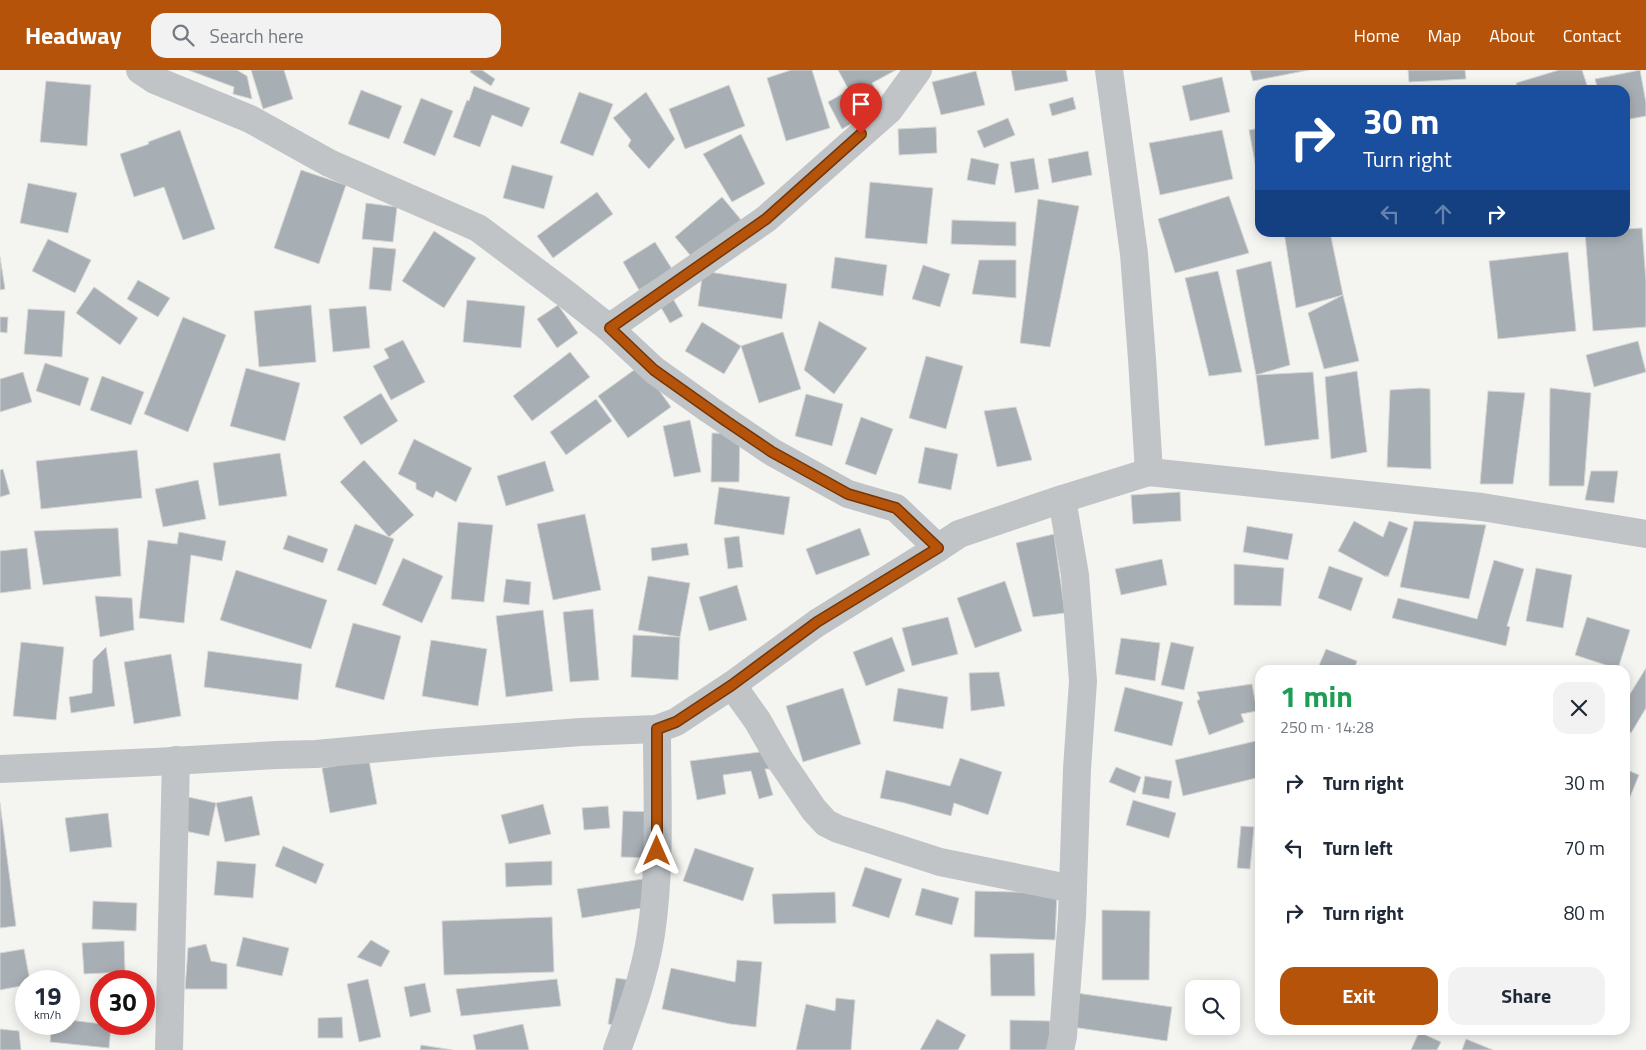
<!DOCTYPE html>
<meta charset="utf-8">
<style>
:root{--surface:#fff;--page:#f2f2f3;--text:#1f2937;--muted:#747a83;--accent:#b45309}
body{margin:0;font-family:"Titillium Web",sans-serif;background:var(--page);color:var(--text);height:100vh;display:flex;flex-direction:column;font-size:19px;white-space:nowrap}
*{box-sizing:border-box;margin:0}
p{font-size:16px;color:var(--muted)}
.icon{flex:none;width:28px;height:28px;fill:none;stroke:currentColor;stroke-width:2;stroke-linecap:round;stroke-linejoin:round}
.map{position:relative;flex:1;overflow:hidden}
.side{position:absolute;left:1255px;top:595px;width:375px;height:370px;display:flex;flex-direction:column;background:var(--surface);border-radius:15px;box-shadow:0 2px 12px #0003}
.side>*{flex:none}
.hud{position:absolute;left:1255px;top:15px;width:375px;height:152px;border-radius:15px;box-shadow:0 2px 12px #0003;background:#1a4fa0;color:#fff;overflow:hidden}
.controls{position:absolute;left:1185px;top:910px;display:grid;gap:10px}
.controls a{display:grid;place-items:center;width:55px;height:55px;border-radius:10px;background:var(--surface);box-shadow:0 2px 12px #0003;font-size:25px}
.speed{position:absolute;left:15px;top:900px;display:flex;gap:10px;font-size:25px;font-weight:700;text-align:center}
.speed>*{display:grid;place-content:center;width:65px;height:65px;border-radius:50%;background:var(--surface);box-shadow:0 2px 12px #0003;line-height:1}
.speed small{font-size:12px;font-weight:400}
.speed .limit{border:8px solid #d22;background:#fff;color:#111}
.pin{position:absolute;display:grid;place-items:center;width:42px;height:42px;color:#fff;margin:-51px -21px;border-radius:50% 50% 50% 0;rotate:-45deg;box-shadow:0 0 5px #0007}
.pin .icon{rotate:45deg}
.me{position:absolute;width:55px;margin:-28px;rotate:0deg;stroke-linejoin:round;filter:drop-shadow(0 0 4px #0008)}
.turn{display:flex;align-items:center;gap:18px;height:105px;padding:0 25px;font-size:22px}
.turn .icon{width:65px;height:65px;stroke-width:2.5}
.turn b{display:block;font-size:35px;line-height:42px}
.lanes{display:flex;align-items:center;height:48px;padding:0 25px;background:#0003;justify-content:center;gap:25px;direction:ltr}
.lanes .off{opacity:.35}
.round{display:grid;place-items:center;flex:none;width:52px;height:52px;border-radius:15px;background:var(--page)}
.overview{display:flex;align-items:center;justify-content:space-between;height:85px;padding:0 25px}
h1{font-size:30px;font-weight:700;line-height:38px;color:#1e9e55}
.button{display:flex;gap:10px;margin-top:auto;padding:10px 25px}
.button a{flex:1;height:58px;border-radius:15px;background:var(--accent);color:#fff;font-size:20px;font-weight:700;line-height:58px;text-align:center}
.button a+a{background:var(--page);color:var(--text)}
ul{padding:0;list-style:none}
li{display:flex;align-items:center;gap:15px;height:65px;padding:0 25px}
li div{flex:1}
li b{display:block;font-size:19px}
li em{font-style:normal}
header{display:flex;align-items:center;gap:30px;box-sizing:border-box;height:70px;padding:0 25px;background:var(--accent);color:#fff}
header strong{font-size:24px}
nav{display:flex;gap:28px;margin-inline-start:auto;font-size:18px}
.search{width:350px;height:45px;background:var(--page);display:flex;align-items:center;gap:12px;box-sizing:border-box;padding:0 18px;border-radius:15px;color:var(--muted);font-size:19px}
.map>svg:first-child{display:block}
.building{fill:#a8afb4;stroke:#d6d6d4}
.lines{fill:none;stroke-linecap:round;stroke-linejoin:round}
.minor{stroke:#c0c4c7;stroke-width:28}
.route-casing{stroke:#753606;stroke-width:12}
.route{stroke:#b45309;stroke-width:9}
</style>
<header>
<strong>Headway</strong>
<div class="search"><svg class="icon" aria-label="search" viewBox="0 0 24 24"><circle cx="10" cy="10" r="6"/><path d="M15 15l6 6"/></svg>Search here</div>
<nav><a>Home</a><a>Map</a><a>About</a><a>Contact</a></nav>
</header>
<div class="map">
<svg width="1646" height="980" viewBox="0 0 1646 980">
<rect width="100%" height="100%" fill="#f4f4f1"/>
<!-- building -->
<g class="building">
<path d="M188 0H237L247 6 252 29 233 24 234 17Z"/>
<path d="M251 0H284L293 29 263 39Z"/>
<path d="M471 0H482L495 9 491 16 470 2Z"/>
<path d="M791 0H812L830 58 786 71 767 8Z"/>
<path d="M838 0H896L872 13 884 36 842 59 828 32 849 20Z"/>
<path d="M1011 0H1066L1068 11 1015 21Z"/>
<path d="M1250 0H1309L1253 11Z"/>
<path d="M1408 0H1465L1466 9 1409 12Z"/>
<path d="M1559 0H1582L1587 15 1571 20H1518L1516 13Z"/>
<path d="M1640 0 1646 33V46L1625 50V20H1598L1595 9Z"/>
<path d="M976 1 985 35 941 45 932 12Z"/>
<path d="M1222 7 1230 42 1190 51 1182 16Z"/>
<path d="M46 11 91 15 87 76 40 72Z"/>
<path d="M729 15 745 56 685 79 669 39Z"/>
<path d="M474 16 530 38 522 57 492 45 480 77 453 67 467 30 469 31Z"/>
<path d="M361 20 402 36 389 69 348 54Z"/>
<path d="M579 22 613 34 593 86 560 73Z"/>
<path d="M646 22 675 69 649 99 628 76 631 70 613 48Z"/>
<path d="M1073 27 1076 39 1052 46 1049 34Z"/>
<path d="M421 28 453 41 435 86 403 73Z"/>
<path d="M1008 48 1015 65 984 78 977 61Z"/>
<path d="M936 57 937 83 899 85 898 59Z"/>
<path d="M1260 58V97L1256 98 1249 60Z"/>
<path d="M180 60 215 159 183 170 164 117 134 127 120 84 149 74 148 72Z"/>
<path d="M1222 60 1233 109 1160 125 1149 73Z"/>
<path d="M741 64 765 114 732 132 703 84Z"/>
<path d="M1088 81 1092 105 1052 113 1048 89Z"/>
<path d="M971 88 999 94 995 115 967 110Z"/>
<path d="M1034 88 1039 119 1015 123 1010 92Z"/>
<path d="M512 95 553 106 544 139 503 128Z"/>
<path d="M301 100 346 115 319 194 274 178Z"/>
<path d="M870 112 933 118 927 174 865 168Z"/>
<path d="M28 113 77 123 68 163 20 153Z"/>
<path d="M597 122 613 144 553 188 537 166Z"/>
<path d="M1229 126 1249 183 1175 203 1158 149Z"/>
<path d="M722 127 742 151 695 191 675 167Z"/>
<path d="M1038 129 1079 136 1050 277 1020 273Z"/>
<path d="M366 133 397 137 393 172 362 169Z"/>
<path d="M952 150 1016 152V176L951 174Z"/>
<path d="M1642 158 1646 211V257L1593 261 1585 162H1625V159Z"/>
<path d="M434 161 476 188 444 238 402 211Z"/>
<path d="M1284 162H1330L1343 225 1296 238Z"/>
<path d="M48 169 91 190 75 223 32 201Z"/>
<path d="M655 172 672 199 639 220 623 192Z"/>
<path d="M373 177 396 179 391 221 369 219Z"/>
<path d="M1568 182 1576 261 1498 269 1489 191Z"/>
<path d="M0 187 5 219 0 220Z"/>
<path d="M835 187 887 195 883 226 831 218Z"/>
<path d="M979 190H1016V228L972 224Z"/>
<path d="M1271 191 1290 295 1256 305 1236 200Z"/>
<path d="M923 195 950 204 940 237 912 229Z"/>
<path d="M703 201 787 214 782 249 698 236Z"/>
<path d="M1218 201 1242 302 1209 306 1185 208Z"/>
<path d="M138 210 170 228 158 247 127 229Z"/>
<path d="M94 217 138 248 120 275 76 243Z"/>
<path d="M1343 225 1359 291 1324 299 1308 243Z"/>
<path d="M672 227 683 246 670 253 659 234Z"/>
<path d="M467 230 525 236 521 278 463 272Z"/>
<path d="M311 235 316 292 259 297 254 241Z"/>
<path d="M558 235 578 263 557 278 537 249Z"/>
<path d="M366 236 370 278 333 282 329 239Z"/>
<path d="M28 239 65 241 62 287 24 284Z"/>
<path d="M0 247H8L7 263 0 262Z"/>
<path d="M183 247 226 265 188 362 144 344Z"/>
<path d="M819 251 867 278 834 324 804 300Z"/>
<path d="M702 252 741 276 724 304 685 281Z"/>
<path d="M783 262 801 319 759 333 741 276Z"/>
<path d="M403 270 425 312 391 330 373 296 389 288 384 279Z"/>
<path d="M1638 271 1646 302 1594 317 1586 285Z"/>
<path d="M570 282 590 307 532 351 513 326Z"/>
<path d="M926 286 963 296 946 359 909 348Z"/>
<path d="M45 293 89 308 80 336 36 321Z"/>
<path d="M641 295 671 337 628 368 598 326Z"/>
<path d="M246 298 300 313 285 371 230 356Z"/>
<path d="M1357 301 1367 382 1331 389 1325 307Z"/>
<path d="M23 302 32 332 0 342V309Z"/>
<path d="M1313 302 1319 369 1265 376 1256 305Z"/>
<path d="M102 306 144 322 131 355 90 340Z"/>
<path d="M1421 318 1430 319 1431 399 1387 397 1390 320Z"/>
<path d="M1550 318 1591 323 1584 416H1549Z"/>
<path d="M1488 321 1525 323 1513 414H1480Z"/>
<path d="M381 323 398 351 361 375 343 347Z"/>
<path d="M806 324 843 334 832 376 795 366Z"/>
<path d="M596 329 612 351 566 385 550 362Z"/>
<path d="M1016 337 1032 390 997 397 984 341Z"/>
<path d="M861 347 893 359 876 405 845 394Z"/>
<path d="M690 350 701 402 674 407 663 356Z"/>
<path d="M712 363 740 364 739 412H711Z"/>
<path d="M414 369 472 398 456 432 436 421 433 428 416 419V413L398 404Z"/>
<path d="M925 377 958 384 951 420 918 413Z"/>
<path d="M137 380 142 428 41 439 36 391Z"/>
<path d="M280 383 287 426 219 436 213 393Z"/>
<path d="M364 390 414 445 389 467 340 412Z"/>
<path d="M545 391 554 421 506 436 497 406Z"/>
<path d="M3 399 10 424 0 427V400Z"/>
<path d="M1591 401H1618L1614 433 1585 430Z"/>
<path d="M198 410 206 449 163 457 155 419Z"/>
<path d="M719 417 790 427 784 465 714 454Z"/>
<path d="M1180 422 1181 451 1133 454 1131 425Z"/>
<path d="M585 444 601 520 553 530 537 454Z"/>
<path d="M1354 451 1383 467 1389 451 1408 458 1388 507 1386 505V507L1338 481Z"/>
<path d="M1414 451 1486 455 1469 529 1400 517Z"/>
<path d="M458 452 493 455 484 532 451 529Z"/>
<path d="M355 454 394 469 376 515 337 500Z"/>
<path d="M1247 456 1293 464 1288 490 1243 482Z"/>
<path d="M118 458 121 506 43 515 34 461Z"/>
<path d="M860 458 870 485 816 505 806 479Z"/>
<path d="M179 462 226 471 222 491 191 485 184 553 139 548 148 470 177 474Z"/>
<path d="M1054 464 1065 543 1033 547 1016 473Z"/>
<path d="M288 465 328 479 323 493 283 479Z"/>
<path d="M739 466 743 497 728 499 724 468Z"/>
<path d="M687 473 689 485 652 491 651 478Z"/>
<path d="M27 478 31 519 0 523V481Z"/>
<path d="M403 488 443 506 422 553 382 535Z"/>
<path d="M1162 489 1167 515 1121 525 1115 499Z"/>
<path d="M1494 490 1524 499 1507 556 1510 557 1506 576 1392 548 1398 528 1477 549Z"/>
<path d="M1234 494 1284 498 1281 536 1234 535Z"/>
<path d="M1329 496 1363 508 1351 541 1318 528Z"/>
<path d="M1536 498 1572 505 1563 558 1526 551Z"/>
<path d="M236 500 327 530 311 579 220 550Z"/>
<path d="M648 506 690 513 680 567 638 560Z"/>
<path d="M506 509 531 512 529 535 503 532Z"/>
<path d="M1005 511 1022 561 975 578 957 528Z"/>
<path d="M737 515 747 550 709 561 699 527Z"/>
<path d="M95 526 132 528 134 560 100 567Z"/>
<path d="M593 539 599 610 570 612 563 542Z"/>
<path d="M543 540 553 621 506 627 496 546Z"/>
<path d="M948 547 958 584 912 596 902 558Z"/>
<path d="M1587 547 1630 560 1618 599 1575 585Z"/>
<path d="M353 553 401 566 384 630 335 617Z"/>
<path d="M633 565 680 567 678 610 631 607Z"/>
<path d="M892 567 905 601 866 616 853 582Z"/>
<path d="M1121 568 1160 573 1155 611 1115 604Z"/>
<path d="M431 570 487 579 478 636 422 626Z"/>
<path d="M21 572 64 577 56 650 13 646Z"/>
<path d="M1171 572 1194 577 1184 620 1161 615Z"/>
<path d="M106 577 115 636 71 643 69 627 92 623 93 590Z"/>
<path d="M1326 579 1357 591 1354 600H1317Z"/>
<path d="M208 581 302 594 298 630 204 617Z"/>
<path d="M171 584 181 646 134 654 124 592Z"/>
<path d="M1646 598V638L1631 663 1625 659V632Z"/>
<path d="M999 602 1005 636 971 641 969 603Z"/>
<path d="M1252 614 1257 641 1241 644 1244 652 1209 665 1197 631 1200 629 1197 622Z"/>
<path d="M1125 617 1183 632 1172 676 1114 661Z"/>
<path d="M843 618 861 674 803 692 786 636Z"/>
<path d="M898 618 948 627 943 659 893 651Z"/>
<path d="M1260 670V707L1183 726 1175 690Z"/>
<path d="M767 681 770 699H765L773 725 759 729 751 701 723 705 726 724 697 730 690 691Z"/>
<path d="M960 688 1002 702 988 745 954 733 951 746 905 733 880 728 886 700 950 716Z"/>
<path d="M369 690 377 734 330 743 322 698Z"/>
<path d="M1116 697 1141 707 1135 723 1109 712Z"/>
<path d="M1625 699 1639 705 1628 732 1625 731Z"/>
<path d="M1145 706 1172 711 1169 729 1142 724Z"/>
<path d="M252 726 260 765 225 772 216 733Z"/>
<path d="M188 727 216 733 209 766 180 760Z"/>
<path d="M1133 730 1176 743 1169 768 1126 755Z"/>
<path d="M0 733 16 856 0 858Z"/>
<path d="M543 734 551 764 509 774 501 745Z"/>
<path d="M608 736 610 758 584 760 582 738Z"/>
<path d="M623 741 657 742 656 788 621 787Z"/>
<path d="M108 743 112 777 70 782 65 748Z"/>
<path d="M1241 756 1254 757 1250 799 1237 798Z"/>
<path d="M283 776 324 794 316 814 275 796Z"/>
<path d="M695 778 754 798 743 831 683 811Z"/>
<path d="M217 791 256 794 253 828 214 825Z"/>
<path d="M552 791V815L506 817 505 793Z"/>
<path d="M865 797 902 809 889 848 852 836Z"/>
<path d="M643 809 648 837 582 848 577 819Z"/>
<path d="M922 818 959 828 952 855 915 845Z"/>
<path d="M975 821 1057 823 1055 870 974 867Z"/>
<path d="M835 822 836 853 774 854 772 824Z"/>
<path d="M93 831 137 833 136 861 92 859Z"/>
<path d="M1102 840 1150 841 1149 910H1102Z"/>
<path d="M552 847 554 902 444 905 442 851Z"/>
<path d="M243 867 289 878 282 906 236 896Z"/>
<path d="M371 870 390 881 381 897 357 887Z"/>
<path d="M124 871 125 902 84 904 82 873Z"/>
<path d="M206 874 211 891 227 894V919H185L188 878Z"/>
<path d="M24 879 30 911H26V915L0 920V883Z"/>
<path d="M1034 883 1035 926H991L990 884Z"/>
<path d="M737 890 762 892 756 957 730 954 662 939 671 898 735 912Z"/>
<path d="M616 908 630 910 622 956 608 954Z"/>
<path d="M368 909 381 967 359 972 347 914Z"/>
<path d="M557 909 561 936 461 946 456 919Z"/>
<path d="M425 913 431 942 410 947 404 917Z"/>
<path d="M1077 923 1172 937 1167 971 1072 957Z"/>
<path d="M836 928 855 930 851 980H796L806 934 835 941Z"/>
<path d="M342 947 343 968H318V948Z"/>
<path d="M937 949 966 965 958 980H920Z"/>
<path d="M69 950 111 955 109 978 50 972 52 954H69Z"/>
<path d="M1010 950 1050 951V980H1010Z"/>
<path d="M523 954 529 980H476L473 965Z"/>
<path d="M0 959 19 961 21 980H0Z"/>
<path d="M1419 962 1441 972 1437 980H1411Z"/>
<path d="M1466 969 1493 980H1462Z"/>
<path d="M421 975 453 980H420Z"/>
</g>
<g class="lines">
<!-- minor -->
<g class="minor">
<path d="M140 0 155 10 250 49 329 93 478 158 566 224 609 258 654 300 710 340 772 382 848 424 896 438 938 478"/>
<path d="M1109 0 1134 184 1142 289 1149 402"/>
<path d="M609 258 766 149 889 40 918 0"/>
<path d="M732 615 757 650 780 690 814 740 826 753 838 759 940 792 1073 819"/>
<path d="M0 699 154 692 277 685 316 684 436 673 581 662 657 659 676 652 732 615 817 553 938 478 959 464 1062 429 1149 402 1482 437 1646 464"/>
<path d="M169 980 176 690"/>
<path d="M617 980C631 942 645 904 651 864 661 796 657 727 657 659"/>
<path d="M1060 980 1063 966 1072 846 1077 699 1083 611 1075 505 1062 429"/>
</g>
</g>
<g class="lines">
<!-- route casing -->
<g class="route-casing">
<path id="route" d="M657 781V659L676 652 732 615 817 552 938 478 896 438 848 424 772 382 726 351 654 300 610 258 766 149 861 64"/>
</g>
<!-- route -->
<use href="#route" class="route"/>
</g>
</svg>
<div class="controls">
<a><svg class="icon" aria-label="search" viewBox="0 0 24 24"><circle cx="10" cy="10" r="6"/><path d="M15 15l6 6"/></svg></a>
</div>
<div class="speed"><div>19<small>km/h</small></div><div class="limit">30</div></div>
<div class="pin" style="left:861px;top:64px;background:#d93025"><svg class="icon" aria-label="arrive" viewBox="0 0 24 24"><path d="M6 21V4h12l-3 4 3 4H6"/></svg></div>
<svg class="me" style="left:657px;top:781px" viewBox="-20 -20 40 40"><path d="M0-17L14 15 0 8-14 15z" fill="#b45309" stroke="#fff" stroke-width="4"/></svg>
<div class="hud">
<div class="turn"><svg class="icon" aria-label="right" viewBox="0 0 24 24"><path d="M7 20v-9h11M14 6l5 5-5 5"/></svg><div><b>30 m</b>Turn right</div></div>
<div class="lanes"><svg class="icon off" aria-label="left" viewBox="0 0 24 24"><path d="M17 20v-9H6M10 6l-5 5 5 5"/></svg><svg class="icon off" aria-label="ahead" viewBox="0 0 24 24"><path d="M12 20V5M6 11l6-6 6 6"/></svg><svg class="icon" aria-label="right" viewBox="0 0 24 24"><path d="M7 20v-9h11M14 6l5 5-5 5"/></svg></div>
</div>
<section class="side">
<div class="overview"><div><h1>1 min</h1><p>250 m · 14:28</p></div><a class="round"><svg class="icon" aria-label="close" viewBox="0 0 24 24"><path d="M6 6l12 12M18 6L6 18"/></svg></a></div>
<ul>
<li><svg class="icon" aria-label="right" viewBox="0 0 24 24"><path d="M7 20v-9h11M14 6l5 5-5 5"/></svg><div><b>Turn right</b></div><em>30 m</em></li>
<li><svg class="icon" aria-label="left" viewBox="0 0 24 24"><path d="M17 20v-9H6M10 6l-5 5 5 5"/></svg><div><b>Turn left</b></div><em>70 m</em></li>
<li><svg class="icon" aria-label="right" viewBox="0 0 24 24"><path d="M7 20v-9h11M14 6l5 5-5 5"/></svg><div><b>Turn right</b></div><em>80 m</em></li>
</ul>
<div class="button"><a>Exit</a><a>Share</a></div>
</section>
</div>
